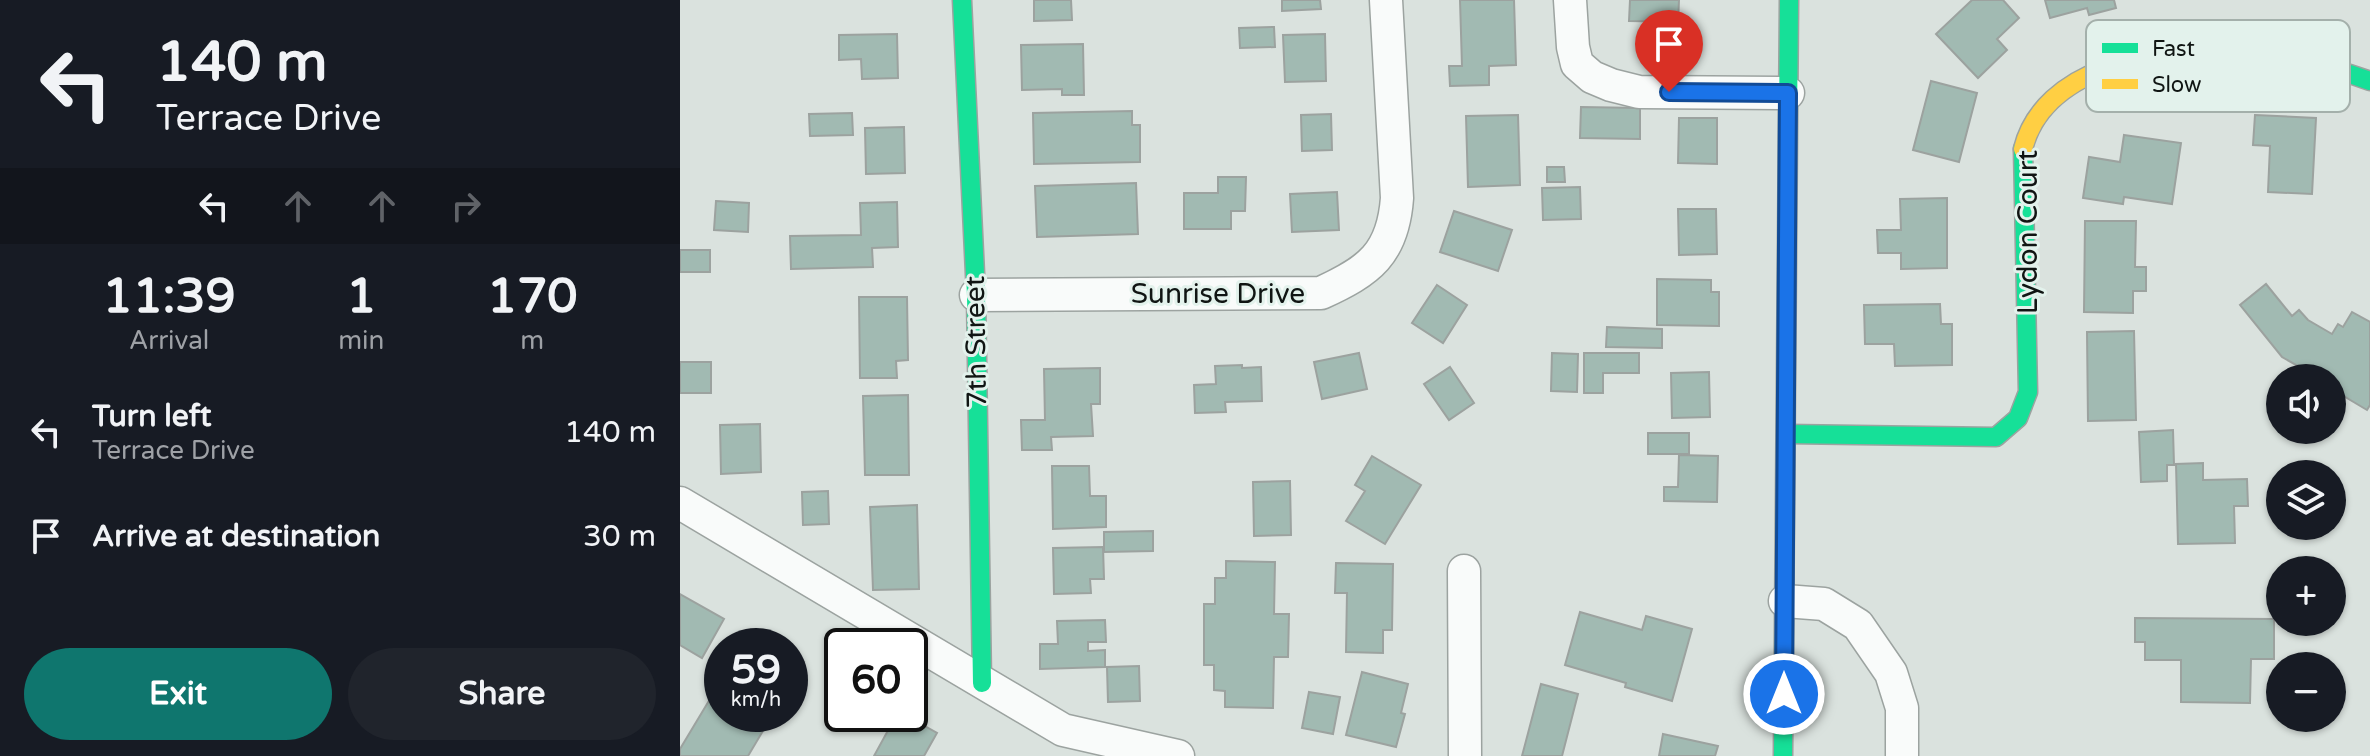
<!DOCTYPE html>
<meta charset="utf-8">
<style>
:root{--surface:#171b24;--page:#20242c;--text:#f1f3f6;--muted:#9ea1a6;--accent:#0f766e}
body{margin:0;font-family:"Varela Round",sans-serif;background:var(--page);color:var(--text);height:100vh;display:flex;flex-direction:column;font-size:30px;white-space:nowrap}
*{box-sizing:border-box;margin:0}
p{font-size:26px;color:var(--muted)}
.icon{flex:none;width:44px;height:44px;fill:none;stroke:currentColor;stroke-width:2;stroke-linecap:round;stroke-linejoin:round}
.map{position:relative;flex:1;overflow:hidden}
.drawer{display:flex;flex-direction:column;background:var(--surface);width:680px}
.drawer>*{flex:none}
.guide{background:#171b24;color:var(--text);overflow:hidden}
.buttons{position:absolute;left:1586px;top:364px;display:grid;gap:16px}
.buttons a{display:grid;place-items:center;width:80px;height:80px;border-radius:50%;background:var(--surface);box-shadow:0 2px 6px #0004;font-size:40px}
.speed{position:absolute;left:24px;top:628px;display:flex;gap:16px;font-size:40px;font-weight:700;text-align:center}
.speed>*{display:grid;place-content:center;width:104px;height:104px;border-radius:50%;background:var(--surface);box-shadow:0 2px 6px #0004;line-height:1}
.speed small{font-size:20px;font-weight:400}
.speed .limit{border:4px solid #111;border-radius:12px;background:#fff;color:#111}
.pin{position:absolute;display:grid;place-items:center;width:68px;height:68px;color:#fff;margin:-82px -34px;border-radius:50% 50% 50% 0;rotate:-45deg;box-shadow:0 0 8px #0007}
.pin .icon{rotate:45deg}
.me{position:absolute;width:88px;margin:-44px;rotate:0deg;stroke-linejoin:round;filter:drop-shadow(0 0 6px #0008)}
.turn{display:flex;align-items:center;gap:28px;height:168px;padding:0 24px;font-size:36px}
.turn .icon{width:104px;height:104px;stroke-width:2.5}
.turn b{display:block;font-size:56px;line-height:68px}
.lanes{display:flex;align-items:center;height:76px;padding:0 24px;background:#0003;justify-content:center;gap:40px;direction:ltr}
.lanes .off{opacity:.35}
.eta{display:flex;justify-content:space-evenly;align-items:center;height:136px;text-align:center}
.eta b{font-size:48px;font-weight:700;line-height:56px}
.cta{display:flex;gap:16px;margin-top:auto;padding:16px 24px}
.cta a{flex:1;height:92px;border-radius:48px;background:var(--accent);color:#fff;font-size:32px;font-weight:700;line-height:92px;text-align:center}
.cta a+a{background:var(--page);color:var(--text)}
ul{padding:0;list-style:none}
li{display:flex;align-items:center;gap:24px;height:104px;padding:0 24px}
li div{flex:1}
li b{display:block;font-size:30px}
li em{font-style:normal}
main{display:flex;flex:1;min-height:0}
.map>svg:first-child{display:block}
.building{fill:#a1bab2;stroke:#9ca29f;stroke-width:2}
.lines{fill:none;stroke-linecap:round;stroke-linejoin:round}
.street-casing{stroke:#9ca3a0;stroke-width:35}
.fast-casing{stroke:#9ca3a0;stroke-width:21}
.slow-casing{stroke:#9ca3a0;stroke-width:21}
.street{stroke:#f9fbfa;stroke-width:32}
.fast{stroke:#16e098;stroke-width:18}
.slow{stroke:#ffcf43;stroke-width:18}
.route-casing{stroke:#114b97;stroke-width:20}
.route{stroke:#1a73e8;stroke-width:14}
.labels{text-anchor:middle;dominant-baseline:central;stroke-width:6;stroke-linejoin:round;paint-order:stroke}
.street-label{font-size:28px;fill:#101513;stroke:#e3f2ec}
.key{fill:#e3f2ec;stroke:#a4b0ab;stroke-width:2}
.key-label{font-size:22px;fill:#101513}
</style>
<main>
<section class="drawer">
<div class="guide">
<div class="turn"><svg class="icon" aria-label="left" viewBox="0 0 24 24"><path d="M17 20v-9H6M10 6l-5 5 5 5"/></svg><div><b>140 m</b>Terrace Drive</div></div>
<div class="lanes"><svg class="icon" aria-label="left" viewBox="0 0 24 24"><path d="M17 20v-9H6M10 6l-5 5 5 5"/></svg><svg class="icon off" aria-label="ahead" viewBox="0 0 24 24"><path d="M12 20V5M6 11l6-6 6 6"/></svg><svg class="icon off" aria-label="ahead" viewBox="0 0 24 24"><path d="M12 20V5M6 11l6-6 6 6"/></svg><svg class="icon off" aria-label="right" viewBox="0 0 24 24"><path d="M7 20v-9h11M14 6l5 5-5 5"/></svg></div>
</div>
<div class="eta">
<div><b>11:39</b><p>Arrival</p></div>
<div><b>1</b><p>min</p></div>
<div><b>170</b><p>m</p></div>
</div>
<ul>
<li><svg class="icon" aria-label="left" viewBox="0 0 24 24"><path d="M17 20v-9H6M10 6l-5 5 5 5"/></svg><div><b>Turn left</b><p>Terrace Drive</p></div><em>140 m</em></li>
<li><svg class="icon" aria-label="arrive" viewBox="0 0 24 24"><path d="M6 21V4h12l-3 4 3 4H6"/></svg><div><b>Arrive at destination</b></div><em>30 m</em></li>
</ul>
<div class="cta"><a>Exit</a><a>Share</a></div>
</section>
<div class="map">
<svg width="1690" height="756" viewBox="0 0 1690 756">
<rect width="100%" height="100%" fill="#dae2de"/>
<!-- building -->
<g class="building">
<path d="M354 0H391L392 20 354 21Z"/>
<path d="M602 0H640L641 9 602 11Z"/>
<path d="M780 0H834L836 65 809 66V85L770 86 769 66H782Z"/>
<path d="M950 0H999L998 22 949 21Z"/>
<path d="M1292 0H1323L1339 18 1317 39 1327 50 1298 78 1256 34Z"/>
<path d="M1365 0H1434L1436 8 1409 15 1407 8 1370 18Z"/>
<path d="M594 27 595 47 560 48 559 28Z"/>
<path d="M217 34 218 78 182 79 181 59 159 60V35Z"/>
<path d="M645 34 646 81 605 82 603 35Z"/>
<path d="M403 44 404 95H382V89L342 90 341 45Z"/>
<path d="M1251 81 1297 93 1279 162 1233 150Z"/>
<path d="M901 107 960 108V139L900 138Z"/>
<path d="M452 111V125H460V162L354 164 353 113Z"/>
<path d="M172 113 173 135 130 136 129 114Z"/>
<path d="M651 114 652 150 622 151 621 115Z"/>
<path d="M838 115 840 185 788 187 786 116Z"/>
<path d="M1575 115 1636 118 1632 194 1588 192 1590 146 1573 145Z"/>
<path d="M999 118H1037V164L998 163Z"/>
<path d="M224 127 225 173 186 174 185 128Z"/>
<path d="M1444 135 1501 143 1492 204 1444 197 1443 204 1403 198 1409 157 1440 162Z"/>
<path d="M867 167H884L885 182H867Z"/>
<path d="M538 177H566L565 211H551V229H504V193H538Z"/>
<path d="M456 183 458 234 357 237 355 186Z"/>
<path d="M900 187 901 219 863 220 862 188Z"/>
<path d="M657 192 659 230 612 232 610 194Z"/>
<path d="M1267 198V268L1221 269V253H1198L1197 230H1221L1220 199Z"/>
<path d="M36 201 69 203 68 232 34 230Z"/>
<path d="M217 202 218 247 192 248 193 267 111 269 110 236 181 235 180 203Z"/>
<path d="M998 209H1036L1037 254 999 255Z"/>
<path d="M774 211 832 230 818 271 760 252Z"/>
<path d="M1405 221H1456L1455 267H1466V291H1453V313L1404 312Z"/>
<rect x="0" y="250" width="30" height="22"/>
<path d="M977 279 1031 280V292H1039V326L977 325Z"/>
<path d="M1586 284 1612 316 1619 310 1628 320 1652 334 1658 324 1663 327 1672 312 1690 322V405L1687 410 1662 395 1663 392 1652 386V378H1639L1602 357 1560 305Z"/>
<path d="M757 285 787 305 763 343 732 323Z"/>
<path d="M179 297H227L228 360 216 361 217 378H180Z"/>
<path d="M1260 304 1261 324H1272V365L1215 366 1214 344H1185L1184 305Z"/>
<path d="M927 327 982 329V348L926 347Z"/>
<path d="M1454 331 1456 420 1408 421 1407 332Z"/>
<path d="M679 353 687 389 642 399 634 362Z"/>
<path d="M872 353 898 354 897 392 871 391Z"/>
<path d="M904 353H959V373H923V393H904Z"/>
<rect x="0" y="362" width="31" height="31"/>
<path d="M562 365V368L581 367 582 401 545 402 546 412 515 413 514 385 536 384 535 366Z"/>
<path d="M770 367 794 403 769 420 744 384Z"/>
<path d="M420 368V404H411L413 436 371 437 372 450H342L341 420H365L364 369Z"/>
<path d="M1029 372 1030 417 992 418 991 373Z"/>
<path d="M228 395 229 475H185L183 396Z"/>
<path d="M80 424 81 472 41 474 40 425Z"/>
<path d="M1493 430 1494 465H1487V481L1461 482 1459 432Z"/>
<rect x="968" y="433" width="41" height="21"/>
<path d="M999 455 1038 456 1037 502 984 501V487H998Z"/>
<path d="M692 456 741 485 705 544 666 521 685 491 675 485Z"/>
<path d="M1523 463V480L1567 479 1568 506H1554L1555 543 1498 544 1496 464Z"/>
<path d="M372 466H409L410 496H426V527L373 529Z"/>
<path d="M610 481 611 535 574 536 573 482Z"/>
<path d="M148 491 149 524 123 525 122 492Z"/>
<path d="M237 505 239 589 193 590 190 507Z"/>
<path d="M473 531V551L424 552V532Z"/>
<path d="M423 547 424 579H410L411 593 374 594 373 548Z"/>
<path d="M546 561 595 562 594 614H609L608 657H594L593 708 545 707V691L534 690V665H524V604H535V578H546Z"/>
<path d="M656 563 713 564 712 630H703V653L666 652 667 593H655Z"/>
<path d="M0 594 44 619 22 658 0 645Z"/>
<path d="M900 612 962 630 966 616 1012 629 992 701 945 687 946 683 885 665Z"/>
<path d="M1455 618 1594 619V659H1571L1570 703 1501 702V660H1465V642H1455Z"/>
<path d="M425 620 426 642H408V651L425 650V667L360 669V644H378L377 621Z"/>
<path d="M71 630 98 646H62Z"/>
<path d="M110 653 124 662 110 686Z"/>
<path d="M459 666 460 701 428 702 427 667Z"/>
<path d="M682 672 728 684 721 713 725 714 716 747 666 735Z"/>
<path d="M42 679V714H93L68 756H0V749Z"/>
<path d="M861 684 898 694 882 756H842Z"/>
<path d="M629 692 660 697 653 734 622 728Z"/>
<path d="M217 714H223L257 733 244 756H194Z"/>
<path d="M983 734 1038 746 1035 756H979Z"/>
</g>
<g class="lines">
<!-- street casing -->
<g class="street-casing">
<g id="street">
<path d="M890 0 893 47 897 64 912 77 931 85 959 92 1108 93"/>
<path d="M296 295 641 293C689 271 713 254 717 198L706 0"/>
<path d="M0 503 383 730 498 756"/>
<path d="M784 571 785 756"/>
<path d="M1105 601 1144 604 1178 625 1211 673 1222 708V756"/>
</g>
</g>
<!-- fast casing -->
<g class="fast-casing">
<g id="fast">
<path d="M282 0 296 295 302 683"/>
<path d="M1546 52C1597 56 1642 63 1690 81"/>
<path d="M1107 434 1316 437 1338 418 1348 392 1343 149"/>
<path d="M1103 756 1109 0"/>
</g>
</g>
<!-- slow casing -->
<g class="slow-casing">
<path id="slow" d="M1343 149C1363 68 1475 47 1546 52"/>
</g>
<!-- street -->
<use href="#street" class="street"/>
<!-- fast -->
<use href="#fast" class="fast"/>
<!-- slow -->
<use href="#slow" class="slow"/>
</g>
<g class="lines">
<!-- route casing -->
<g class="route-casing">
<path id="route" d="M989 92 1108 93 1104 694"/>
</g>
<!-- route -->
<use href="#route" class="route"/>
</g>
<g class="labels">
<!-- street labels -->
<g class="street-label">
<text transform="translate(1348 232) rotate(-90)">Lydon Court</text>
<text x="538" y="294">Sunrise Drive</text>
<text transform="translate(296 342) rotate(-91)">7th Street</text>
</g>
</g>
<!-- legend -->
<rect x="1406" y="20" width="264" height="92" rx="12" class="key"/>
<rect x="1422" y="43" width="36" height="10" fill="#16e098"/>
<rect x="1422" y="79" width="36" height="10" fill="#ffcf43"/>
<g class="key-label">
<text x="1472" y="56">Fast</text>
<text x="1472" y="92">Slow</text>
</g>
</svg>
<div class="buttons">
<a><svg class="icon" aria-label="sound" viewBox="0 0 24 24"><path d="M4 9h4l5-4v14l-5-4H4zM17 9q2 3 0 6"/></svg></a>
<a><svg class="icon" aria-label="layers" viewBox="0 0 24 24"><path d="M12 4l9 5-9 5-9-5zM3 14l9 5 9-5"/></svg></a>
<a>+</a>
<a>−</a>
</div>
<div class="speed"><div>59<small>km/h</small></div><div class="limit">60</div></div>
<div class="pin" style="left:989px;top:92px;background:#d93025"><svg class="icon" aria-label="arrive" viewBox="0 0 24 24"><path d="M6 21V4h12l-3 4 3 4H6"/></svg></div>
<svg class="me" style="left:1104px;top:694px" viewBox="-20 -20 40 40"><circle r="17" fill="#1a73e8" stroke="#fff" stroke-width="3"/><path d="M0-11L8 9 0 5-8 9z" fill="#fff"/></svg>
</div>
</main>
